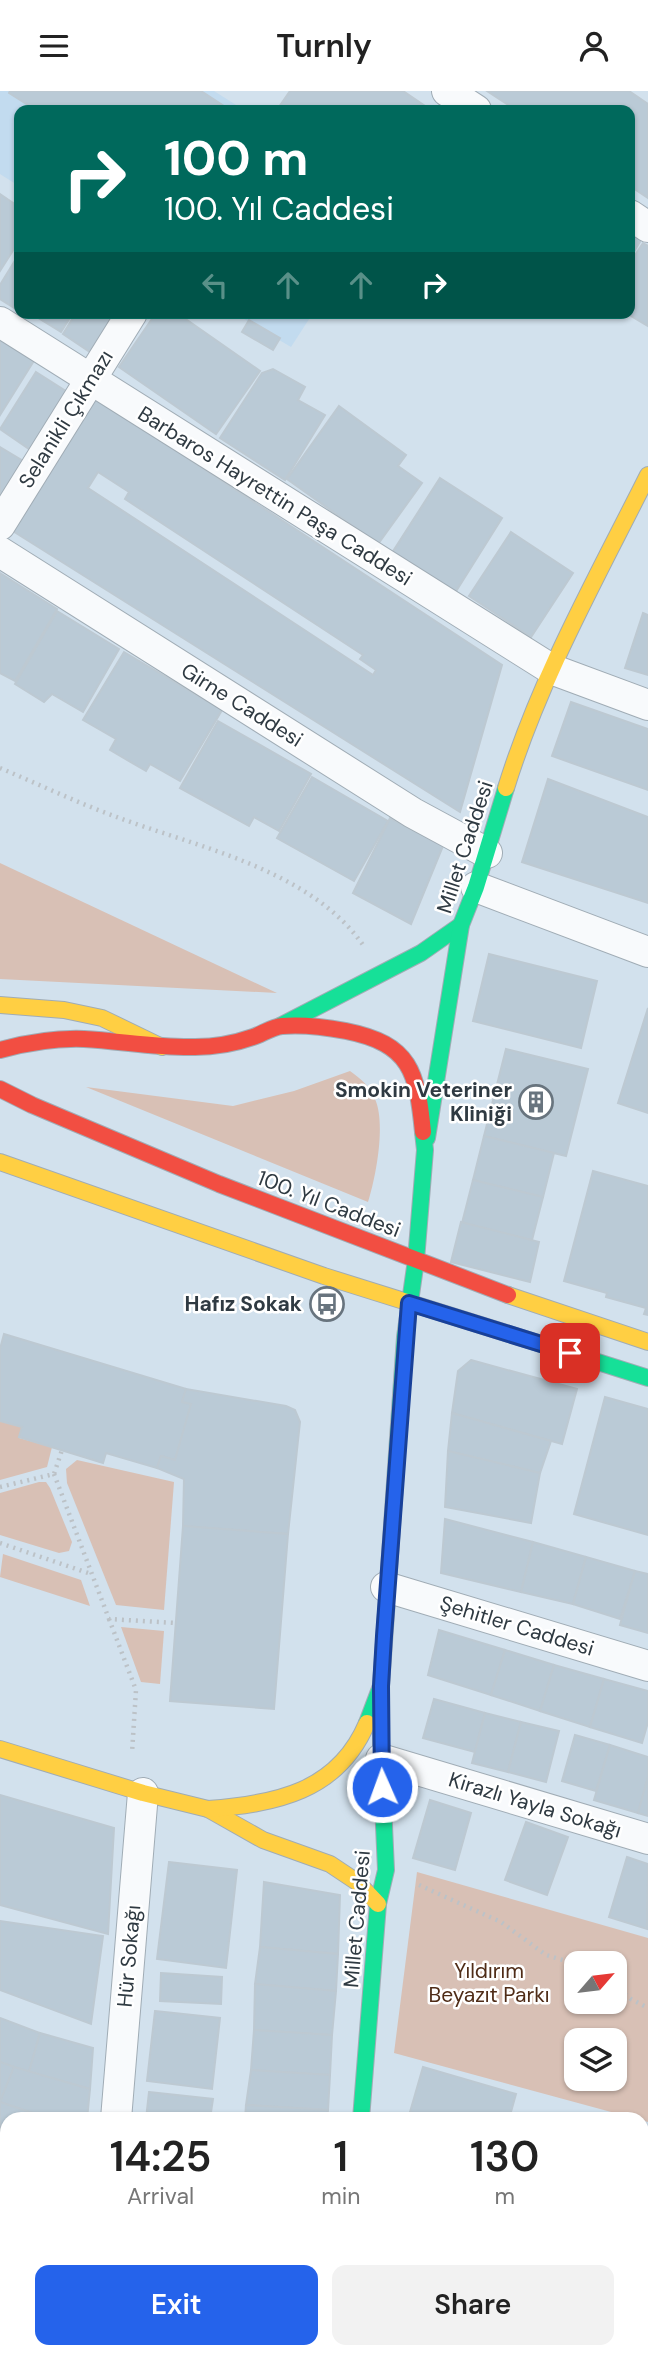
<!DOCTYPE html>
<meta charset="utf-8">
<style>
:root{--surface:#fff;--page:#f2f2f2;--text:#222;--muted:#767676;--accent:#2563eb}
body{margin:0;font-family:"DM Sans",sans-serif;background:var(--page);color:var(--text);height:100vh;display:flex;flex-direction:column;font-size:26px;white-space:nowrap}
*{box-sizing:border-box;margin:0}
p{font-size:23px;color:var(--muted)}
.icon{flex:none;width:38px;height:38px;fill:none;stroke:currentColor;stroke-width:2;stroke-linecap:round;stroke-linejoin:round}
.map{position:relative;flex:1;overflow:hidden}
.sheet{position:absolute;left:0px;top:2021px;width:649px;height:247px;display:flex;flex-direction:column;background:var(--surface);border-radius:21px 21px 0 0;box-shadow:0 2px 5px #0004}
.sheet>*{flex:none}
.top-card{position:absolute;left:14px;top:14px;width:621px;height:214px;border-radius:14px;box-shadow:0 2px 5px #0004;background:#00695c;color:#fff;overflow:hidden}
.needle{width:46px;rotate:62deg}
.tools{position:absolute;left:564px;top:1860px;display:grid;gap:14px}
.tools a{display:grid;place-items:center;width:63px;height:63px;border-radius:14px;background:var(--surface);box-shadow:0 2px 5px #0004;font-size:35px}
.pin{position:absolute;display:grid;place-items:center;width:60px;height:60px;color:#fff;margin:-30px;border-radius:14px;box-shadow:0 4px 10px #0006}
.me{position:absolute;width:77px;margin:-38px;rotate:358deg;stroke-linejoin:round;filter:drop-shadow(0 0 5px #0008)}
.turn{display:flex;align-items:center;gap:24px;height:147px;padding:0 35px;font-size:32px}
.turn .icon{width:91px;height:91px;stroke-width:2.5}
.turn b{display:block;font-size:49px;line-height:60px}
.lanes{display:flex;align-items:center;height:66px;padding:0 35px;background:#0003;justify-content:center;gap:35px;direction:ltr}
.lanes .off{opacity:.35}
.eta{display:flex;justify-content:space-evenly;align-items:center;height:119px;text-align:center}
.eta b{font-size:42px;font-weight:600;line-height:49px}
.action{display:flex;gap:14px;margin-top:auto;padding:14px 35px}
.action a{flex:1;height:80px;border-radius:14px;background:var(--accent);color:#fff;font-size:28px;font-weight:600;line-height:80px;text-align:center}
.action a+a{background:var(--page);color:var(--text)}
header{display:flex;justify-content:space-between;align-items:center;height:91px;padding:0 35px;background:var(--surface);font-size:32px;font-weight:600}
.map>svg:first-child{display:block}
.built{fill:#c2dbef}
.green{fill:#d8c0b5;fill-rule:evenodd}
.building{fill:#bacad6;stroke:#bdc9d2;stroke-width:2;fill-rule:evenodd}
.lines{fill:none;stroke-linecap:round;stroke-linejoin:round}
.street-casing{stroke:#a0acb5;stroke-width:32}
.fast-casing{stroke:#a0acb5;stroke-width:18}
.slow-casing{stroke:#a0acb5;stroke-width:18}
.jam-casing{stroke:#a0acb5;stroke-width:18}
.path{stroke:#bcc2c7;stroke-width:4.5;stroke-dasharray:2 5;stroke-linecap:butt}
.street{stroke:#f8fafc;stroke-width:30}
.fast{stroke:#16e098;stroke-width:16}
.slow{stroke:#ffcf43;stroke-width:16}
.jam{stroke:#f24e42;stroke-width:16}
.route-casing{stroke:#184099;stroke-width:18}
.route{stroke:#2563eb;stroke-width:12}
.labels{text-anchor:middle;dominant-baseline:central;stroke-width:5;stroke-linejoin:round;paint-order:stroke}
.street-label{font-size:21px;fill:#2f3a42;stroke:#fff}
.poi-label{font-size:21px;font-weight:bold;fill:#2f3a42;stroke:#fff;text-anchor:end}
.park-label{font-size:21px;fill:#4f2c17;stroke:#fff}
</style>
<header><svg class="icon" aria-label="menu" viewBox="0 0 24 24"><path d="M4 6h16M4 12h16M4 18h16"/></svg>Turnly<svg class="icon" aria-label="person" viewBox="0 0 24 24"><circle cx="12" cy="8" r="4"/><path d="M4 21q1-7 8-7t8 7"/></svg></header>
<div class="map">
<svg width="648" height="2267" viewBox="0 0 648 2267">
<rect width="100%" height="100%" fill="#d2e1ed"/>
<!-- built -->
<g class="built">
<path d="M0 0H214L244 19H19V95L0 83Z"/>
<path d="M234 222H313L291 256Z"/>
</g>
<!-- green -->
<g class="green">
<path d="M0 772 277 902 0 888Z"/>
<path d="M350 980C361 988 370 995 375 1008 386 1032 376 1086 368 1111L86 996 233 1015 294 1000Z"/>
<path d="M0 1330 22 1336 19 1347 52 1356 47 1376 0 1389Z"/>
<path d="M77 1369 174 1391 164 1519 116 1514 67 1392 66 1378Z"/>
<path d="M39 1391H46L50 1397 72 1451 69 1460 59 1462 0 1444V1402Z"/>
<path d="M3 1463 81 1489 90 1515 0 1486Z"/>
<path d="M121 1536 164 1540 160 1593 141 1591Z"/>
<path d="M417 1781 648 1847V2031L394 1962ZM576 1872H614V1911H576ZM576 1950H614V1988H576Z"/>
</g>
<!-- building -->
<g class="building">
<path d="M10 0H201L230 19H36L9 2Z"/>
<path d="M290 0H403L431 19H284L279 16Z"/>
<path d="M487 0H629L648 13V107L630 95V19H516Z"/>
<path d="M0 103 19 116V150L0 180Z"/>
<path d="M630 142 641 149 630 167Z"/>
<path d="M643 152 648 155V235L626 222H630V172Z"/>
<path d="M19 163V220L0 208V194Z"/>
<path d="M37 222H73L61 241 35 225Z"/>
<path d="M76 222H115L90 261 63 243Z"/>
<path d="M156 222H177L260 280 216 343 119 276Z"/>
<path d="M249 229 280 247 273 259 242 241Z"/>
<path d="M0 246 35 268 0 324Z"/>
<path d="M273 278 305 296 298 309 325 324 285 389 220 347 262 282Z"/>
<path d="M36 281 69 302 32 360 0 338Z"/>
<path d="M93 305 502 574 460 721 8 437ZM98 381 129 401 125 408 363 564 360 568 376 579 373 584 88 397Z"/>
<path d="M339 315 406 364 398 375 422 392 378 453 287 388Z"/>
<path d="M0 356 25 371 0 413Z"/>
<path d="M440 387 502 427 453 505 390 465Z"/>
<path d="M511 441 573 482 531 546 469 505Z"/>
<path d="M0 482 57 518 15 590 0 582Z"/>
<path d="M57 520 119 558 83 621 52 603 44 611 15 593Z"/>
<path d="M643 522 648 524V584L625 577Z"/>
<path d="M124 561 222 619 180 690 150 673 146 680 110 659 116 648 83 629Z"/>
<path d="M571 611 648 638V699L552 665Z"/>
<path d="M218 630 311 683 279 740 254 726 249 735 180 697Z"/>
<path d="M312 686 388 730 354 790 277 747Z"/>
<path d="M548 688 648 726V812L522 771Z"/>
<path d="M390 727 443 755 411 833 353 802Z"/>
<path d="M489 863 597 890 581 957 473 930Z"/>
<path d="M648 917V1022L618 1012Z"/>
<path d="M506 958 588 978 566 1065 484 1045Z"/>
<path d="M484 1045 554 1062 543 1106 473 1089Z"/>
<path d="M593 1080 648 1095V1224L644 1223 646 1217 606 1206 607 1202 564 1190Z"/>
<path d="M473 1089 543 1106 532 1149 462 1132Z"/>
<path d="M461 1131 539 1151 530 1191 451 1171Z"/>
<path d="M4 1243 186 1298 182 1311 191 1313 175 1369 161 1365 157 1377 106 1362 103 1372 19 1346 22 1336 0 1330V1258Z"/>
<path d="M471 1269 577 1298 562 1353 452 1322 458 1280Z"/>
<path d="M186 1298 286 1315 295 1319 300 1331 288 1443 183 1435 184 1388 157 1377 161 1365 175 1369 191 1313 182 1311Z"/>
<path d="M605 1306 648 1318V1444L574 1423Z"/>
<path d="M452 1322 551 1350 540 1382 448 1360Z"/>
<path d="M448 1360 540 1382 531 1432 445 1416Z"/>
<path d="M445 1428 533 1451 521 1501 441 1482Z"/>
<path d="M183 1435 288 1443 274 1618 170 1610Z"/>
<path d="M533 1451 586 1466 573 1513 521 1501Z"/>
<path d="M586 1466 635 1480 620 1528 573 1513Z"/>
<path d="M635 1480 648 1483V1542L620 1534Z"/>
<path d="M439 1539 505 1559 491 1604 428 1584Z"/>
<path d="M505 1559 554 1574 540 1620 491 1604Z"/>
<path d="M554 1574 604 1588 590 1636 540 1620Z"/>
<path d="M604 1588 648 1600V1631L642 1652 590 1636Z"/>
<path d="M434 1608 485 1622 475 1661 423 1647Z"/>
<path d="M485 1622 521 1631 508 1681 472 1672Z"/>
<path d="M521 1631 559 1640 546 1691 508 1681Z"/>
<path d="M575 1644 610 1654 596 1700 562 1690Z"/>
<path d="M610 1654 648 1666V1686L638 1722 594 1709Z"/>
<path d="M648 1686V1725L638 1722Z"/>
<path d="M0 1704 114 1737 108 1843 0 1814Z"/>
<path d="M430 1709 471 1722 455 1779 413 1767Z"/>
<path d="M526 1731 568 1746 547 1804 505 1789Z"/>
<path d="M627 1766 648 1773 647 1838 609 1826Z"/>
<path d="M169 1771 237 1779 226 1877 157 1868Z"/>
<path d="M264 1791 340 1804 338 1863 260 1856Z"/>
<path d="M0 1830 103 1845 91 1933 0 1899Z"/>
<path d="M260 1856 338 1863 336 1900 255 1893Z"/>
<path d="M161 1882 222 1886 221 1913 160 1910Z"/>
<path d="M255 1893 336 1900 332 1944 254 1939Z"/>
<path d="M155 1920 220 1927 212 1998 147 1990Z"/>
<path d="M0 1927 40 1942 29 1981 0 1971Z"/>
<path d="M254 1939 332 1944 330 1984 251 1979Z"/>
<path d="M40 1942 93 1957 90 1998 29 1981Z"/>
<path d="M0 1971 14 1976 0 2011Z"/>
<path d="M14 1976 90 1998 87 2028H50L0 2011Z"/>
<path d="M423 1976 516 2003 509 2028H434L410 2021Z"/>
<path d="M251 1979 330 1984 328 2019 246 2014Z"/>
<path d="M149 2001 213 2008 210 2028H146Z"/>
<path d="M0 2011 50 2028H7V2056L0 2054Z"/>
<path d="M246 2014 328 2019 327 2028H245Z"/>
<path d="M645 2051H648V2163L642 2161V2063Z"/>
<path d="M0 2054 7 2056V2094L0 2092Z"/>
<path d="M0 2099 7 2101V2148L0 2146Z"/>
<path d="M0 2146 7 2148V2197L0 2194Z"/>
<path d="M642 2224 648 2226V2267H611L613 2261H642Z"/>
<path d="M0 2227 7 2228V2261H59L58 2267H0Z"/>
<path d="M128 2261H193L192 2267H127Z"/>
<path d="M193 2261H246L245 2267H192Z"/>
<path d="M246 2261H306L305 2267H245Z"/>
<path d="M389 2261H456L455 2267H387Z"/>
<path d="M478 2261H564L563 2267H476Z"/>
<path d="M564 2261H613L611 2267H563Z"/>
</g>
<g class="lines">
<!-- street casing -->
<g class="street-casing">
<g id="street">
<path d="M447 0 476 19"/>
<path d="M630 124 648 136"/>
<path d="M0 231 551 578 648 614"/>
<path d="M0 434 132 222"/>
<path d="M0 461 413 722 487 762"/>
<path d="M476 796 648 861"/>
<path d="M386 1496 648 1575"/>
<path d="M381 1668 648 1748"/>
<path d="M116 2028 143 1702"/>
<path d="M642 2202 648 2204"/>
<path d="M96 2267 97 2261"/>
</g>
</g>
<!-- fast casing -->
<g class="fast-casing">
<g id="fast">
<path d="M280 935 421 862 461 834"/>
<path d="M427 1047 461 834 476 796 506 697"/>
<path d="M557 1258 648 1287"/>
<path d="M367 1632 381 1595 405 1246 416 1169 425 1059 423 1041"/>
<path d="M361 2028 378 1813 386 1779 381 1668V1595"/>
<path d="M338 2267 339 2261"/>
</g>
</g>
<!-- slow casing -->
<g class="slow-casing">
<g id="slow">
<path d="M506 697C540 587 597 486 648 384"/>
<path d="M0 914 64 919 102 927 162 956"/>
<path d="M0 1071 324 1185 557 1258"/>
<path d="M508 1204 648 1251"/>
<path d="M0 1658 143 1702 208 1718 263 1749 330 1773 357 1791 378 1813"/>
<path d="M208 1718C275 1713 338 1701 367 1632"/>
</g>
</g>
<!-- jam casing -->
<g class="jam-casing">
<g id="jam">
<path d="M0 959C26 952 57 947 84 948 121 950 158 957 195 956 213 956 236 952 253 946 262 943 272 936 282 935 304 933 325 936 346 940 411 953 417 981 423 1041"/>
<path d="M0 998 32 1014 219 1093 508 1204"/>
</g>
</g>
<!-- path -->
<g class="path">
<path d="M0 677C38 693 76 711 114 725 196 756 310 778 363 854"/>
<path d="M54 1383 109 1528 176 1532"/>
<path d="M0 1396 54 1383 62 1359"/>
<path d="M0 1452 91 1483"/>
<path d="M109 1528 136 1599 132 1662"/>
<path d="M419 1794 501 1831 546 1864 576 1873"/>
<path d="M614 1894 631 1908 648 1917"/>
</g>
<!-- street -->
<use href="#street" class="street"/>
<!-- fast -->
<use href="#fast" class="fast"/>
<!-- slow -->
<use href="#slow" class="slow"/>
<!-- jam -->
<use href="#jam" class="jam"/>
</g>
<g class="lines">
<!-- route casing -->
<g class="route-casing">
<path id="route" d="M382 1696 381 1595 384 1545 409 1212 570 1262"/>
</g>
<!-- route -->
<use href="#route" class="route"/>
</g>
<!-- icons -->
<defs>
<g id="building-ring" transform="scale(1.75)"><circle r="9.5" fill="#fff" stroke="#68747e" stroke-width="1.5"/><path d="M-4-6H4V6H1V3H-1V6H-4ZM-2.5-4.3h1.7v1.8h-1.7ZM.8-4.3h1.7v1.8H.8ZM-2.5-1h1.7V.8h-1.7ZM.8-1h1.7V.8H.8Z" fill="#68747e"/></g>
<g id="bus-ring" transform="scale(1.75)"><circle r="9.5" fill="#fff" stroke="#68747e" stroke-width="1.5"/><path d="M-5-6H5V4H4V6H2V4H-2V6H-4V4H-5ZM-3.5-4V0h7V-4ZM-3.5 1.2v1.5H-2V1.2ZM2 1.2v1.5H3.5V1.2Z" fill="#68747e"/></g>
</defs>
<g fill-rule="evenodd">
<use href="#building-ring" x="536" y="1011"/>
<use href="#bus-ring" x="327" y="1213"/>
</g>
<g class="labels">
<!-- street labels -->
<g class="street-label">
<text transform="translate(66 328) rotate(-58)">Selanikli Çıkmazı</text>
<text transform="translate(275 405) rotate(32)">Barbaros Hayrettin Paşa Caddesi</text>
<text transform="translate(242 614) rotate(32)">Girne Caddesi</text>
<text transform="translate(465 756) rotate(-72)">Millet Caddesi</text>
<text transform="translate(329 1113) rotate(21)">100. Yıl Caddesi</text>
<text transform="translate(517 1535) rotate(17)">Şehitler Caddesi</text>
<text transform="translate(535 1714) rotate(17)">Kirazlı Yayla Sokağı</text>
<text transform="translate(357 1828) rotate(-85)">Millet Caddesi</text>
<text transform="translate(129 1865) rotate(-85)">Hür Sokağı</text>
</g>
<!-- poi labels -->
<g class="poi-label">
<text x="512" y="999">Smokin Veteriner<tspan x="512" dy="24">Kliniği</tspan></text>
<text x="302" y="1213">Hafız Sokak</text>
</g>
<!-- park labels -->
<g class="park-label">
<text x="489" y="1880">Yıldırım<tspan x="489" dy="24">Beyazıt Parkı</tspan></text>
</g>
</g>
</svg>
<div class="tools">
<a><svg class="needle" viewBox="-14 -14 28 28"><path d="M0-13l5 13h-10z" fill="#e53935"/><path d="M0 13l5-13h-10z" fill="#767676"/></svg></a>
<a><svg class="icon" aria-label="layers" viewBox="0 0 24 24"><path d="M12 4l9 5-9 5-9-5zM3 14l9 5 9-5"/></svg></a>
</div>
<div class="pin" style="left:570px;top:1262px;background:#d93025"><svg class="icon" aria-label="arrive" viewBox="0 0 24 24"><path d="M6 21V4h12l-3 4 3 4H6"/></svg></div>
<svg class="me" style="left:382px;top:1696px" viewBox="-20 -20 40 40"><circle r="17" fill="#2563eb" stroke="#fff" stroke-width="3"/><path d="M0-11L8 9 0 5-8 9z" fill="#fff"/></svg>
<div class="top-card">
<div class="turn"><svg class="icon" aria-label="right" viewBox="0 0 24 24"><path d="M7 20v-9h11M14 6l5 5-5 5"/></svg><div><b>100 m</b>100. Yıl Caddesi</div></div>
<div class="lanes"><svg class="icon off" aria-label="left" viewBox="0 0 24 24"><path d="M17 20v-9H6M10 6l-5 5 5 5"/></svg><svg class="icon off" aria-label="ahead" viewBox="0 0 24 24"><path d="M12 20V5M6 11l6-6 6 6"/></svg><svg class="icon off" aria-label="ahead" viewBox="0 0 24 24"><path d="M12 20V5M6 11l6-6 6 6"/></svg><svg class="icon" aria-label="right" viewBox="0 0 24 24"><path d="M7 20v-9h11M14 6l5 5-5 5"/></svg></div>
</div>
<section class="sheet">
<div class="eta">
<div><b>14:25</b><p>Arrival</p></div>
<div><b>1</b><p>min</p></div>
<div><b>130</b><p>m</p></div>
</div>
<div class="action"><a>Exit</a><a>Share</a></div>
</section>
</div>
